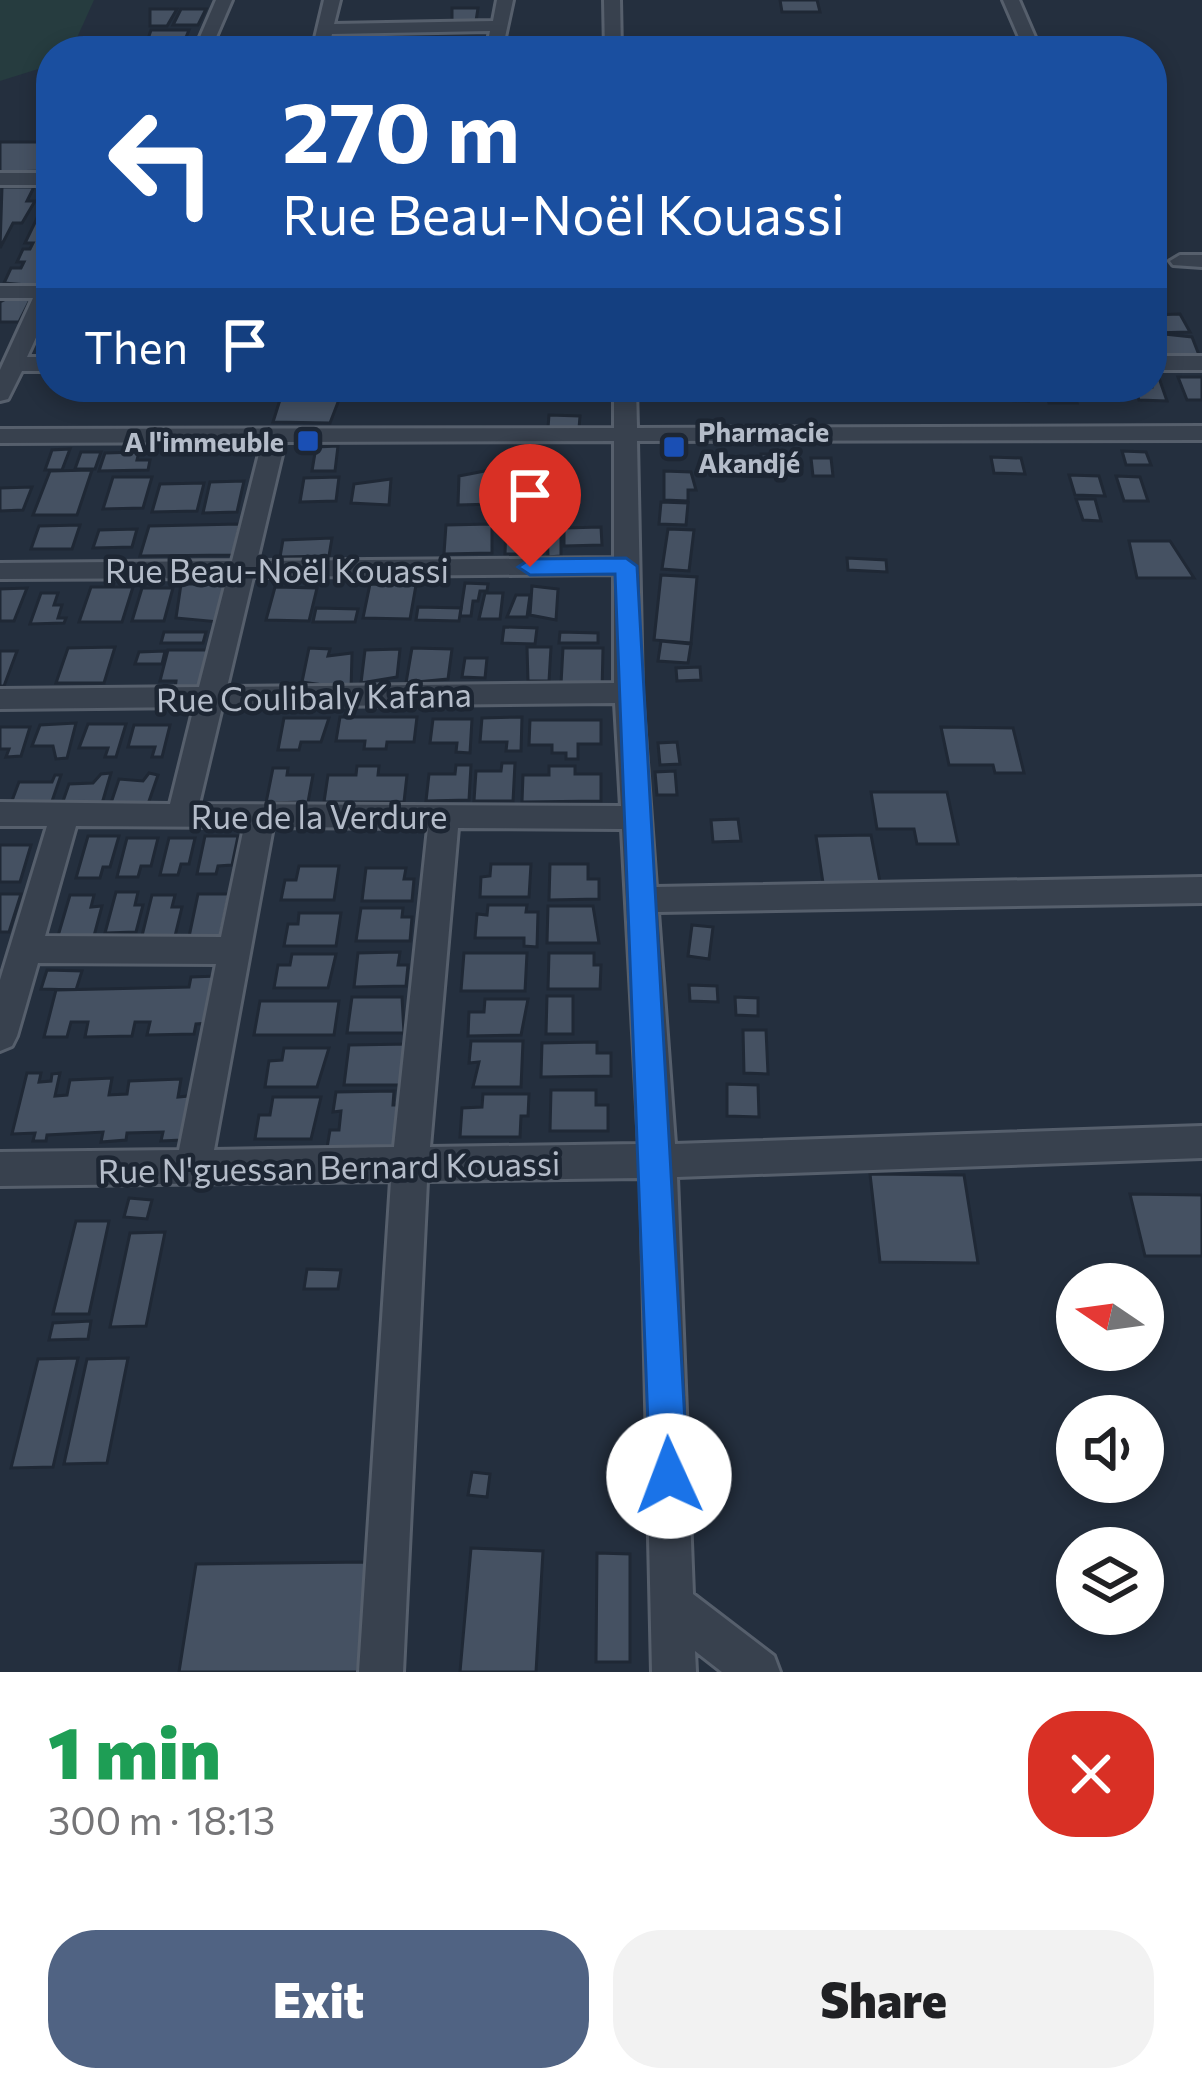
<!DOCTYPE html>
<meta charset="utf-8">
<style>
:root{--surface:#fff;--page:#f2f2f2;--text:#202124;--muted:#757577;--accent:#506383}
body{margin:0;font-family:Commissioner,sans-serif;background:var(--page);color:var(--text);height:100vh;display:flex;flex-direction:column;font-size:45px;white-space:nowrap}
*{box-sizing:border-box;margin:0}
p{font-size:39px;color:var(--muted)}
.icon{flex:none;width:66px;height:66px;fill:none;stroke:currentColor;stroke-width:2;stroke-linecap:round;stroke-linejoin:round}
.map{position:relative;height:1672px;overflow:hidden}
.side{display:flex;flex-direction:column;background:var(--surface);flex:1}
.side>*{flex:none}
.top-card{position:absolute;left:36px;top:36px;width:1131px;height:366px;border-radius:48px;box-shadow:0 6px 18px #0003;background:#1a4fa0;color:#fff;overflow:hidden}
.needle{width:78px;rotate:283deg}
.tools{position:absolute;left:1056px;top:1263px;display:grid;gap:24px}
.tools a{display:grid;place-items:center;width:108px;height:108px;border-radius:50%;background:var(--surface);box-shadow:0 6px 18px #0003;font-size:60px}
.pin{position:absolute;display:grid;place-items:center;width:102px;height:102px;color:#fff;margin:-123px -51px;border-radius:50% 50% 50% 0;rotate:-45deg;box-shadow:0 0 12px #0007}
.pin .icon{rotate:45deg}
.me{position:absolute;width:132px;margin:-66px;rotate:358deg;stroke-linejoin:round;filter:drop-shadow(0 0 9px #0008)}
.turn{display:flex;align-items:center;gap:42px;height:252px;padding:0 48px;font-size:54px}
.turn .icon{width:156px;height:156px;stroke-width:2.5}
.turn b{display:block;font-size:84px;line-height:102px}
.then{display:flex;align-items:center;height:114px;padding:0 48px;background:#0003;gap:24px;font-size:45px}
.round{display:grid;place-items:center;flex:none;width:126px;height:126px;border-radius:48px;background:var(--page)}
.head{display:flex;align-items:center;justify-content:space-between;height:204px;padding:0 48px}
h1{font-size:72px;font-weight:800;line-height:90px;color:#1e9e55}
.button{display:flex;gap:24px;margin-top:auto;padding:24px 48px}
.button a{flex:1;height:138px;border-radius:48px;background:var(--accent);color:#fff;font-size:48px;font-weight:800;line-height:138px;text-align:center}
.button a+a{background:var(--page);color:var(--text)}
.map>svg:first-child{display:block}
.green{fill:#263c3f}
.building{fill:#455162;stroke:#1f2835;stroke-width:3}
.lines{fill:none;stroke-linecap:round;stroke-linejoin:round}
.minor-casing{stroke:#565f6c;stroke-width:6}
.minor{fill:#38414e;fill-rule:evenodd}
.route{fill:#1a73e8;stroke:#114b97;stroke-width:3}
.transit-dot{fill:#1a4fb4;stroke:#1d2633;stroke-width:4.5}
.labels{text-anchor:middle;dominant-baseline:central;stroke-width:9;stroke-linejoin:round;paint-order:stroke}
.far-poi-label{font-size:27px;font-weight:bold;fill:#b4bcc9;stroke:#1d2633;text-anchor:start}
.street-label{font-size:33px;fill:#b4bcc9;stroke:#1d2633}
</style>
<div class="map">
<svg width="1202" height="1672" viewBox="0 0 1202 1672">
<rect width="100%" height="100%" fill="#242f3e"/>
<!-- green -->
<path class="green" d="M0 0H94L71 51H51V65L0 81Z"/>
<!-- building -->
<g class="building">
<path d="M780 0H817L820 12H782Z"/>
<path d="M452 8H478L476 21 452 24Z"/>
<path d="M150 9H177L167 26H150Z"/>
<path d="M181 9H206L198 25H173Z"/>
<path d="M151 30H189L184 42 148 39Z"/>
<path d="M556 41H592V51H562L556 48Z"/>
<path d="M0 142H51V171L0 172Z"/>
<path d="M2 187H34L27 201H35L22 223H13L0 248Z"/>
<path d="M41 210 51 209V259L38 286 4 283 11 268H21L24 262H17L23 249H30L33 243H25Z"/>
<path d="M8 298H31L19 322H0V302Z"/>
<path d="M1180 314 1190 332 1152 333V315Z"/>
<path d="M1155 333 1192 337 1199 355H1152Z"/>
<path d="M1178 377H1202V400H1187Z"/>
<path d="M1152 378H1159L1167 401 1139 400 1134 387H1152Z"/>
<path d="M284 387H337L334 397H340L330 423 273 422Z"/>
<path d="M995 387H1024L1028 401 998 400Z"/>
<path d="M1044 387H1072L1077 403H1049Z"/>
<path d="M1081 387H1115L1120 400H1085Z"/>
<path d="M549 415 580 416 579 428H548Z"/>
<path d="M338 446 335 471H312L316 447Z"/>
<path d="M70 449 62 470H45L52 450Z"/>
<path d="M1122 451 1146 452 1151 465H1126Z"/>
<path d="M81 452H101L95 469H75Z"/>
<path d="M139 452 137 460H150L148 470 99 471 105 453Z"/>
<path d="M761 454H777L781 477 743 476V458L761 459Z"/>
<path d="M991 457 1021 458 1025 474 994 473Z"/>
<path d="M811 458H831L833 476H813Z"/>
<path d="M495 469 494 504 458 505 459 476Z"/>
<path d="M92 470 77 515H33L50 471Z"/>
<path d="M664 471 691 472 696 490H688V501L664 500Z"/>
<path d="M1069 475 1099 476 1105 496 1075 495Z"/>
<path d="M1116 476 1140 477 1148 501H1124Z"/>
<path d="M113 477H152L143 508 103 509Z"/>
<path d="M339 477 336 501 300 502 304 478Z"/>
<path d="M391 479 389 505 351 503 354 484Z"/>
<path d="M244 481 237 512 203 513 210 482Z"/>
<path d="M204 483 197 511 152 512 160 484Z"/>
<path d="M32 487 23 510 0 511V488Z"/>
<path d="M1076 499H1095L1101 521 1083 520Z"/>
<path d="M661 502 688 503 686 525 659 524Z"/>
<path d="M240 524 233 555 140 556 149 526Z"/>
<path d="M492 524V553L444 554 446 525Z"/>
<path d="M80 525 72 549H31L39 526Z"/>
<path d="M542 525V554H505L506 526Z"/>
<path d="M561 525V556L548 557 547 526Z"/>
<path d="M601 527 602 545 564 546V528Z"/>
<path d="M137 529 132 547 93 548 99 530Z"/>
<path d="M668 529 694 530 689 571 662 569Z"/>
<path d="M332 538 329 556 280 557 283 540Z"/>
<path d="M1129 541H1170L1194 578H1137Z"/>
<path d="M847 558 886 560 887 572 848 570Z"/>
<path d="M661 575 697 577 691 643 654 640Z"/>
<path d="M465 583 488 584 487 591H480L478 601H473L471 616H460Z"/>
<path d="M181 584H228L219 622 176 618Z"/>
<path d="M370 584 416 585 410 619 363 618Z"/>
<path d="M532 586 558 589 556 620 530 615Z"/>
<path d="M91 587H133L122 622H79Z"/>
<path d="M275 587 317 588 309 621 266 620Z"/>
<path d="M27 588 14 621H0V589Z"/>
<path d="M142 588H173L164 621H132Z"/>
<path d="M41 593H58L54 605H62L58 618H66L64 623 30 624Z"/>
<path d="M485 593H503L500 619H479Z"/>
<path d="M516 595H530L527 617H507Z"/>
<path d="M418 607 461 608 459 621 416 620Z"/>
<path d="M316 608 358 609 355 622H313Z"/>
<path d="M504 627 537 628 535 644 502 643Z"/>
<path d="M164 632H206L203 643H161Z"/>
<path d="M560 632 598 633V643H559Z"/>
<path d="M661 641 691 644 688 663 658 661Z"/>
<path d="M115 647 104 683H56L68 648Z"/>
<path d="M527 647H551L549 681H528Z"/>
<path d="M309 648 330 649 328 656 352 653 351 689 302 682Z"/>
<path d="M412 648 452 649 448 679 406 683Z"/>
<path d="M563 648H603L602 692 561 684Z"/>
<path d="M400 649 397 677 361 683 365 650Z"/>
<path d="M168 650H211L201 688 175 689 176 681H160Z"/>
<path d="M0 651H17L4 686H0Z"/>
<path d="M165 651 162 664H135L139 652Z"/>
<path d="M465 658H487L485 678 462 677Z"/>
<path d="M700 667 701 680 677 681 676 668Z"/>
<path d="M340 717H417L414 742H387L386 749H364L365 741H336Z"/>
<path d="M522 717 521 751H506L507 742H480L482 718Z"/>
<path d="M284 718H329L321 742H301L299 750H278Z"/>
<path d="M433 719H472L470 753 456 752 457 743H430Z"/>
<path d="M530 720H601V744H578V759H566V753H552V745H529Z"/>
<path d="M76 723 67 758 56 759 53 746H32L40 725Z"/>
<path d="M88 724H126L116 757H105L108 748H79Z"/>
<path d="M134 725H170L162 757H152L155 747H128Z"/>
<path d="M0 727H30L21 756 6 757 9 749H0Z"/>
<path d="M941 727 1013 728 1024 773H995L993 765H949Z"/>
<path d="M677 742 680 764 660 765 658 743Z"/>
<path d="M502 763H515L513 801H474L476 771H501Z"/>
<path d="M456 765H471L469 800 426 801 429 774H455Z"/>
<path d="M357 766H379L378 775H407L404 802H324L328 775H356Z"/>
<path d="M549 766H575V774H601V801L522 802 523 775H549Z"/>
<path d="M273 768H288L287 775H313L308 802 266 803Z"/>
<path d="M675 771 677 795H657L655 772Z"/>
<path d="M111 773 101 807H61L69 784 93 783 101 774Z"/>
<path d="M149 773 158 775 147 807 110 806 119 779 143 781Z"/>
<path d="M55 775H61L50 807 10 806 19 782H52Z"/>
<path d="M871 792H947L958 844H917L914 829H877Z"/>
<path d="M738 819 741 841 713 842 711 820Z"/>
<path d="M871 835 880 882 823 883 816 836Z"/>
<path d="M88 836H119L110 867H103L100 878H76Z"/>
<path d="M205 836H238L232 865 218 866 216 874H197Z"/>
<path d="M127 838H158L151 866H141L138 877H117Z"/>
<path d="M169 838H195L189 864H181L178 875H160Z"/>
<path d="M0 845H31L20 882H0Z"/>
<path d="M491 864H531L529 897H480L481 877 490 876Z"/>
<path d="M550 864H588V879H599V899L549 900Z"/>
<path d="M299 866H339L334 900H281L285 880H296Z"/>
<path d="M366 868H406L404 879H414L412 901H362Z"/>
<path d="M116 892H138L135 905H143L136 932 105 933Z"/>
<path d="M0 894H21L9 932H0Z"/>
<path d="M198 894H229L220 937H189Z"/>
<path d="M70 895H94L91 907 102 906 94 936H58Z"/>
<path d="M152 895H175L172 907H182L175 936H142Z"/>
<path d="M488 905H527L526 912H538L537 947 524 946V938H475L477 914 487 915Z"/>
<path d="M548 906H593L599 943H547Z"/>
<path d="M361 908H403L402 917H412L410 941H356Z"/>
<path d="M299 913H341L336 946H284L288 924H298Z"/>
<path d="M692 925 713 927 709 959 688 956Z"/>
<path d="M400 952 398 965H408L406 986 354 987 358 953Z"/>
<path d="M464 953H527L525 991H461Z"/>
<path d="M549 953H594V965H601L600 989H548Z"/>
<path d="M292 954H336L328 988H274L278 965H290Z"/>
<path d="M47 970 82 971 76 990 41 989Z"/>
<path d="M218 976 210 1023 196 1024 194 1034 147 1035 150 1022H135L132 1036 85 1037 88 1022H71L67 1037H44L56 990 189 987 191 977Z"/>
<path d="M689 985 717 986 718 1002 690 1001Z"/>
<path d="M547 996H573V1034H546Z"/>
<path d="M352 997H402L404 1033H347Z"/>
<path d="M735 997 758 998V1016L736 1015Z"/>
<path d="M485 999H528L521 1035 468 1036 469 1012H484Z"/>
<path d="M260 1001H339L334 1035H254Z"/>
<path d="M743 1030H766L768 1074 744 1073Z"/>
<path d="M471 1041H523L521 1087H473L479 1062 469 1063Z"/>
<path d="M597 1042V1053H611V1076L541 1077 542 1043Z"/>
<path d="M411 1044 400 1085H344L349 1045Z"/>
<path d="M284 1048H329L317 1087H265L269 1061 282 1060Z"/>
<path d="M27 1073H41L39 1082 51 1081 52 1074 60 1073 55 1096 67 1095 70 1080 112 1078 109 1095 127 1094 129 1081 181 1079 178 1097 189 1096 182 1140 161 1141 163 1132 127 1133 126 1140 101 1142 103 1132 47 1135 46 1141H33L35 1133 12 1134Z"/>
<path d="M727 1084 758 1085 759 1117 727 1116Z"/>
<path d="M551 1090H596V1105H608V1131H550Z"/>
<path d="M394 1091 393 1105H406L408 1147 327 1148 330 1130H339L341 1111 333 1112 336 1092Z"/>
<path d="M483 1094H529L528 1116H521L520 1137H460L462 1108 482 1107Z"/>
<path d="M273 1097H321L311 1139H255L259 1115H270Z"/>
<path d="M870 1174 964 1175 978 1263 880 1262Z"/>
<path d="M1130 1194 1202 1195V1256H1145Z"/>
<path d="M129 1198 152 1200 147 1219 124 1217Z"/>
<path d="M76 1221H109L89 1314H53Z"/>
<path d="M165 1232 146 1326 110 1327 130 1233Z"/>
<path d="M307 1269 341 1270 338 1289H304Z"/>
<path d="M91 1321 88 1339 49 1340 53 1323Z"/>
<path d="M78 1358 53 1467 11 1468 38 1359Z"/>
<path d="M128 1358 107 1463 64 1464 87 1359Z"/>
<path d="M472 1472 490 1474 487 1497 468 1495Z"/>
<path d="M471 1548 543 1551 536 1672H460Z"/>
<path d="M597 1553 630 1554V1662H596Z"/>
<path d="M368 1562 358 1672H179L196 1564Z"/>
</g>
<g class="lines">
<!-- minor casing -->
<g class="minor-casing">
<g id="minor">
<path d="M216 0H232L210 51H194Z"/>
<path d="M324 0H340L334 24 493 21 497 0H513L502 51H486L490 31 332 34 328 51H312Z"/>
<path d="M604 0H620L621 51H605Z"/>
<path d="M1003 0H1019L1041 51H1025Z"/>
<rect x="0" y="173" width="51" height="12"/>
<path d="M1180 255H1202V267L1173 265 1170 261Z"/>
<path d="M51 276V305L27 357H51V371H22L8 399 0 401V370L33 298H0V286H39Z"/>
<rect x="1152" y="356" width="50" height="14"/>
<path d="M614 387H636L637 428 1202 426V440L637 441 642 693 656 887 1202 877V903L658 912 675 1144 1202 1126V1158L677 1177 693 1594 774 1656 780 1672H722L695 1651 696 1672H652L641 1178 427 1181 403 1672H359L391 1181 0 1186V1152L179 1150 216 964 38 963 17 1036 12 1046 0 1051V980L47 826H0V802L170 804 194 707 0 709V689L199 687 227 578 0 579V563L232 561 262 442 0 443V429L614 428ZM614 441V558L257 561 285 442ZM614 574V683L227 687 253 577ZM615 703 621 806 199 804 222 707ZM76 826 244 827 221 937 45 936ZM273 827 428 828 394 1147 214 1150ZM458 828 622 829 639 1144 430 1147Z"/>
</g>
</g>
<!-- minor -->
<use href="#minor" class="minor"/>
</g>
<!-- route -->
<path class="route" d="M626 558 637 566 688 1476 682 1489 669 1494 656 1489 650 1476 615 574 530 575 518 567 530 559Z"/>
<!-- markers -->
<g class="transit-dot">
<rect x="296" y="429" width="24" height="24" rx="6"/>
<rect x="662" y="435" width="24" height="24" rx="6"/>
</g>
<g class="labels">
<!-- far-poi labels -->
<g class="far-poi-label">
<text x="698" y="431">Pharmacie<tspan x="698" dy="31">Akandjé</tspan></text>
<text x="284" y="441" text-anchor="end">A l'immeuble</text>
</g>
<!-- street labels -->
<g class="street-label">
<text x="277" y="569">Rue Beau-Noël Kouassi</text>
<text transform="translate(314 696) rotate(-1)">Rue Coulibaly Kafana</text>
<text x="319" y="815">Rue de la Verdure</text>
<text transform="translate(329 1166) rotate(-1)">Rue N'guessan Bernard Kouassi</text>
</g>
</g>
</svg>
<div class="tools">
<a><svg class="needle" viewBox="-14 -14 28 28"><path d="M0-13l5 13h-10z" fill="#e53935"/><path d="M0 13l5-13h-10z" fill="#757577"/></svg></a>
<a><svg class="icon" aria-label="sound" viewBox="0 0 24 24"><path d="M4 9h4l5-4v14l-5-4H4zM17 9q2 3 0 6"/></svg></a>
<a><svg class="icon" aria-label="layers" viewBox="0 0 24 24"><path d="M12 4l9 5-9 5-9-5zM3 14l9 5 9-5"/></svg></a>
</div>
<div class="pin" style="left:530px;top:567px;background:#d93025"><svg class="icon" aria-label="arrive" viewBox="0 0 24 24"><path d="M6 21V4h12l-3 4 3 4H6"/></svg></div>
<svg class="me" style="left:669px;top:1476px" viewBox="-20 -20 40 40"><circle r="19" fill="#fff"/><path d="M0-13L10 11 0 6-10 11z" fill="#1a73e8"/></svg>
<div class="top-card">
<div class="turn"><svg class="icon" aria-label="left" viewBox="0 0 24 24"><path d="M17 20v-9H6M10 6l-5 5 5 5"/></svg><div><b>270 m</b>Rue Beau-Noël Kouassi</div></div>
<div class="then">Then<svg class="icon" aria-label="arrive" viewBox="0 0 24 24"><path d="M6 21V4h12l-3 4 3 4H6"/></svg></div>
</div>
</div>
<section class="side">
<div class="head"><div><h1>1 min</h1><p>300 m · 18:13</p></div><a class="round" style="background:#d93025;color:#fff"><svg class="icon" aria-label="close" viewBox="0 0 24 24"><path d="M6 6l12 12M18 6L6 18"/></svg></a></div>
<div class="button"><a>Exit</a><a>Share</a></div>
</section>
